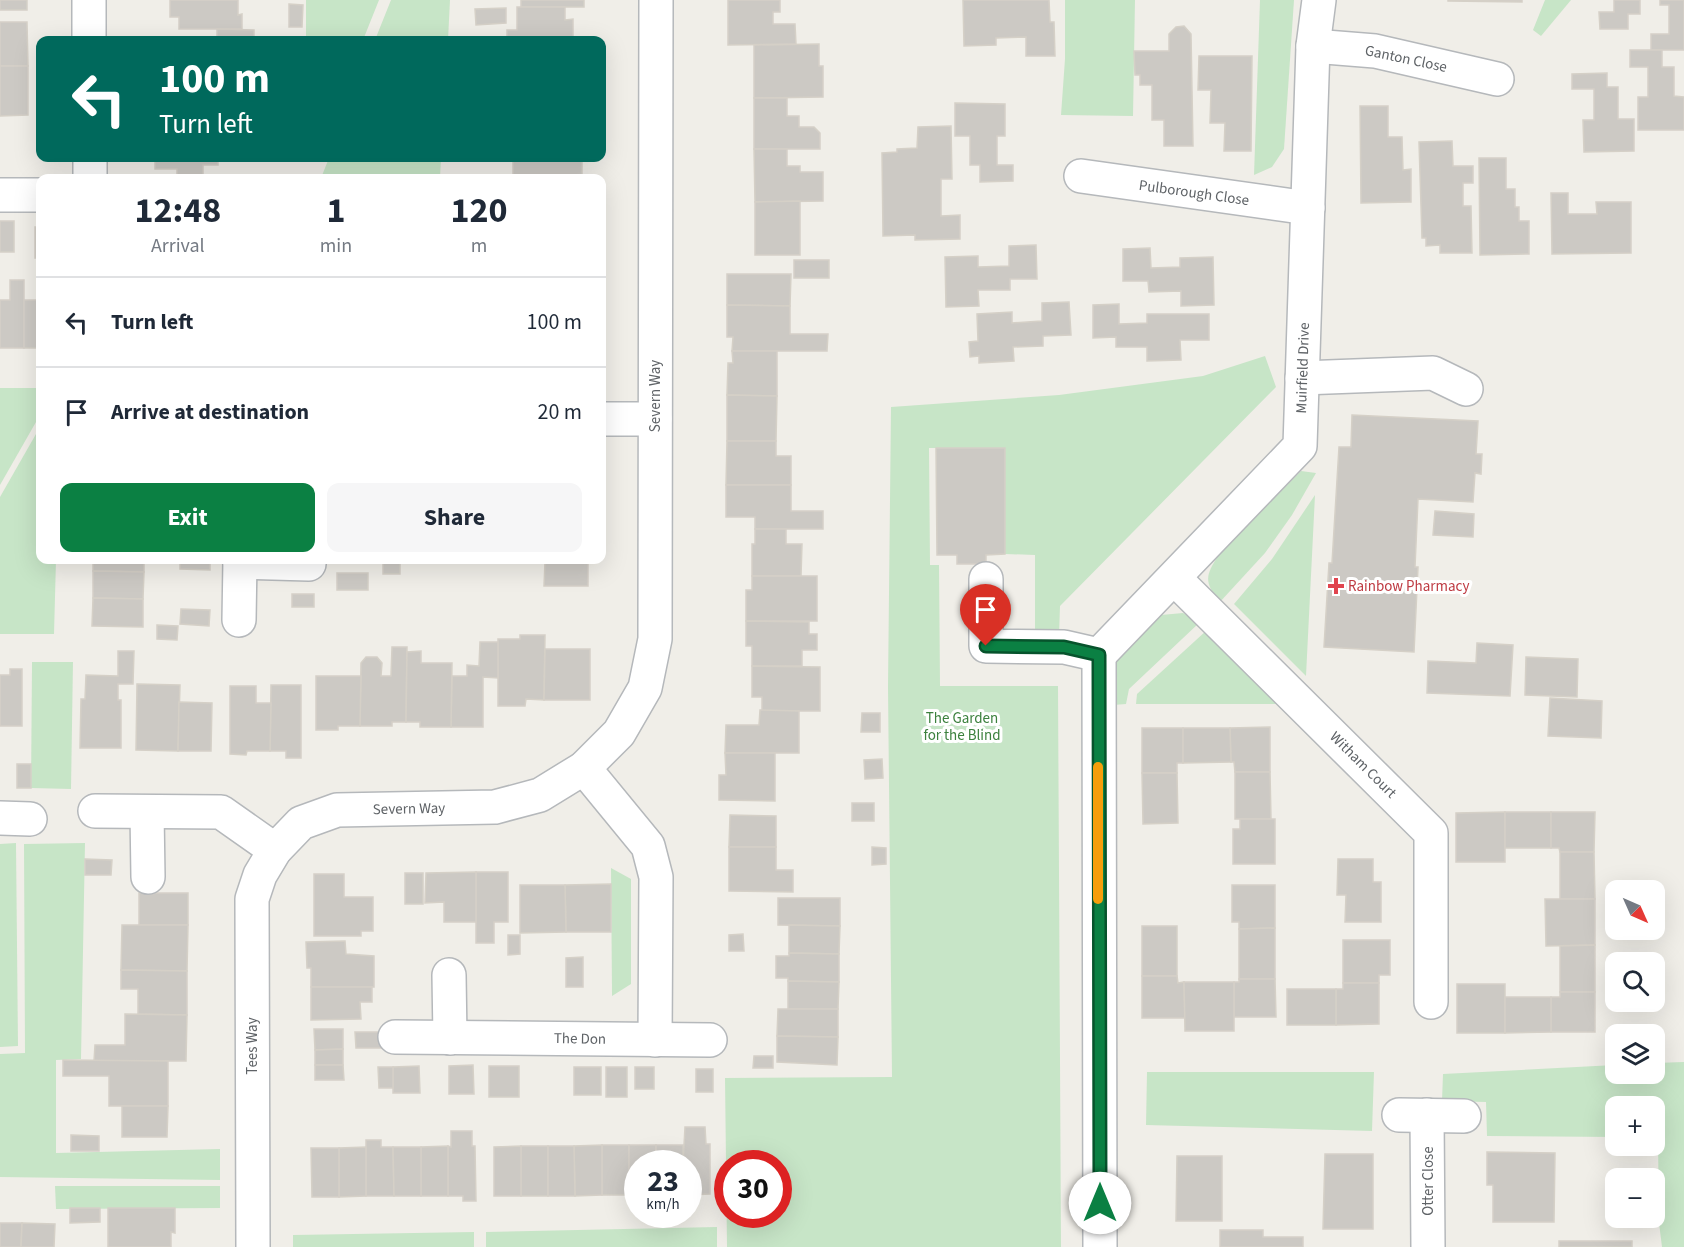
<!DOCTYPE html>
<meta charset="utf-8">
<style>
:root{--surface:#fff;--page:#f6f6f7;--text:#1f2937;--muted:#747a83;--line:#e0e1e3;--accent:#0b8043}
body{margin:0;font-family:"Source Sans 3",sans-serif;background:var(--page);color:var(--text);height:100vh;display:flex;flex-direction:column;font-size:22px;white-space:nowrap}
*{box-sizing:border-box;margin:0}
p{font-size:20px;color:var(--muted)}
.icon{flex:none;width:33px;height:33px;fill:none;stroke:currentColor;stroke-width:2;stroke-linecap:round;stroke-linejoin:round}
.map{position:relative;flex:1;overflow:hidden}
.sheet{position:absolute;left:36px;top:174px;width:570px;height:390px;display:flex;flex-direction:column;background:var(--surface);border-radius:12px;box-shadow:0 6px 24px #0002}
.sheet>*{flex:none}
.hud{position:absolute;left:36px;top:36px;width:570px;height:126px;border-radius:12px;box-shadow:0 6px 24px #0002;background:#00695c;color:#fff;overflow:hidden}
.needle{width:39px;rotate:135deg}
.buttons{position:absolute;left:1605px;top:880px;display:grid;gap:12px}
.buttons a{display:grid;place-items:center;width:60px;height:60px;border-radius:12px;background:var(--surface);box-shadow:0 6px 24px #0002;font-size:30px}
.speed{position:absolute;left:624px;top:1150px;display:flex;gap:12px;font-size:30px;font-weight:700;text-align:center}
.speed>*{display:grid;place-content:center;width:78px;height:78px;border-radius:50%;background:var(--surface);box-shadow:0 6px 24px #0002;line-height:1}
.speed small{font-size:15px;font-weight:400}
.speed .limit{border:9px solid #d22;background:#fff;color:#111}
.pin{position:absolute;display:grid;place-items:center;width:51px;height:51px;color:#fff;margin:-62px -26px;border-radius:50% 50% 50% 0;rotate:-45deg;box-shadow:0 0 6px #0007}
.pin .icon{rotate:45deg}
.me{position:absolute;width:66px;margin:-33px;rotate:0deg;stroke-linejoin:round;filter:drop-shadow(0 0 4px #0008)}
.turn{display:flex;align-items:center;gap:21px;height:126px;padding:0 24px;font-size:27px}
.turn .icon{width:78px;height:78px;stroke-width:2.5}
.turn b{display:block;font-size:42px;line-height:51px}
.eta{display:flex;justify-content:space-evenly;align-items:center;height:102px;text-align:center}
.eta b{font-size:36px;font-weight:700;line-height:42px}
.button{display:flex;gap:12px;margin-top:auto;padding:12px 24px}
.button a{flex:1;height:69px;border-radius:12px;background:var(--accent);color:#fff;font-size:24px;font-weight:700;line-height:69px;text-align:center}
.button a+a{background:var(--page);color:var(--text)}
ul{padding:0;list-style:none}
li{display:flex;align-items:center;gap:18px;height:90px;padding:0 24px;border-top:2px solid var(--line)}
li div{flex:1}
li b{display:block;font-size:22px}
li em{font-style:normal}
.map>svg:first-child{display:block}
.green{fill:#c7e5c7;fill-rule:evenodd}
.building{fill:#ccc9c4;stroke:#d5d0c7;stroke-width:1.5}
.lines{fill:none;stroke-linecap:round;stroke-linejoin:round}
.minor-casing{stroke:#b5b8bb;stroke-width:36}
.minor{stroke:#fff;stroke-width:33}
.route-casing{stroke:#07532c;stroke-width:15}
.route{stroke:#0b8043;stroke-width:10}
.slow{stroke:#f59e0b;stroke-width:10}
.health-dot{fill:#e0444e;stroke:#fff;stroke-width:2}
.labels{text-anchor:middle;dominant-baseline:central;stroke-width:6;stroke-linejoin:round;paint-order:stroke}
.street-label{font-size:15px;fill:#5f6367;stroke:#fff}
.health-label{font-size:15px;fill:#be3a42;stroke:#fff;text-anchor:start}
.park-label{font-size:15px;fill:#3c813e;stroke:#fff}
</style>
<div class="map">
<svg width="1684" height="1247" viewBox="0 0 1684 1247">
<rect width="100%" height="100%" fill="#f0eee8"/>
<!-- green -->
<g class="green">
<path d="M306 0H379L363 40H306Z"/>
<path d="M391 0H450L448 40H375Z"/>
<path d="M1065 0H1135L1133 116 1061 115 1065 59Z"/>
<path d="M1260 0H1294L1284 149 1272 167 1254 175Z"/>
<path d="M1545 0H1571L1541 36 1533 30Z"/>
<path d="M329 158H441L440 178H321Z"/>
<path d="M1265 356 1276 387 1060 606 1059 636 1035 635V555L1005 554V448H929L930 565H939L940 686H1058L1061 1247H727L725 1078 892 1077 888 687 891 407 1059 395 1203 376ZM728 1164H778V1215H728Z"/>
<path d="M0 388H40V415L0 485Z"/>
<path d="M40 427V560H56L54 634H0V497Z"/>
<path d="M1301 471 1316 473 1292 515 1265 553 1219 603C1204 580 1205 577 1219 554Z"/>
<path d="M1315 495 1306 676 1234 604 1272 559Z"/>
<path d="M1183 613 1199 623 1129 689 1126 704 1113 705 1115 662 1161 615Z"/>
<path d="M1207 630 1281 704H1136L1137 694Z"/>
<path d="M32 662H73L71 789 31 788Z"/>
<path d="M16 843 18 1046 0 1047V844Z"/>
<path d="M85 843 81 1059 56 1060V1153L220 1149V1180L0 1177V1054L25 1053 24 844Z"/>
<path d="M611 868 631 879V984L612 996Z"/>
<path d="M1684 1062V1247H1662L1659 1223 1658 1138 1655 1137 1654 1107H1616L1615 1137 1487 1136 1486 1102 1442 1101 1443 1074 1615 1065 1616 1074H1654L1655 1063Z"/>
<path d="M1147 1072H1374L1372 1131 1146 1125Z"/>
<path d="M55 1186H220V1208L56 1209Z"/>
<path d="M717 1227V1247H486V1232Z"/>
<path d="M474 1232V1247H293V1235Z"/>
</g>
<!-- building -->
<g class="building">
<rect x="0" y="0" width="27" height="10"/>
<path d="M170 0H238V15L242 14V29H179V17H170Z"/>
<rect x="521" y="0" width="63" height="7"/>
<path d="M728 0H780V12H773V24H795L796 44 728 45Z"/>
<path d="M963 0H1049L1050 22H1054L1055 56H1026V37L996 38V45L964 46Z"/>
<path d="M1448 0H1522V2L1448 1Z"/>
<path d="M1614 0H1640V14H1628V29H1600L1599 12H1614Z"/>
<path d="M1660 0H1684V50H1651V34H1669V5H1660Z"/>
<path d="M289 4 303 5 302 27H289Z"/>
<path d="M517 7H565V20L573 19V40H507V30H517Z"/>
<path d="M506 8V23L476 25 475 9Z"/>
<path d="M0 22H27L28 66H0Z"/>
<path d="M1184 26 1191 34 1193 146H1164V120H1152V85H1140V75H1135L1134 51H1169V34L1176 27Z"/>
<path d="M217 29 254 30V40H217Z"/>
<path d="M819 44V66H823V97L754 98V45Z"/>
<path d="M1630 50H1662V67H1674V96L1684 97V130H1638V97H1648V67H1630Z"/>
<path d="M1199 56H1252L1251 151H1224L1225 123H1210L1211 90H1198Z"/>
<path d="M0 66H28V115L0 116Z"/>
<path d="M1607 73V87H1618V119H1634V151L1584 152 1583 120H1594V89H1572V74Z"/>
<path d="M754 98H787V116H799V127H814L820 133V149H754Z"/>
<path d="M955 103 1005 104V136H997V165H1013V181L980 182V165H970V136H955Z"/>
<path d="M1360 106H1388V137H1402L1403 170 1411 169V202L1361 203Z"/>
<path d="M951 126 952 179H941V216L960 215V239L915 240V235L883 236 882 153 897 152V149L917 148 918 127Z"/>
<path d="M1452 141 1453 166H1473V183H1463V206H1471L1472 253H1440V245L1426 246V238H1422L1419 142Z"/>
<path d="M754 149H787V166H800V172H823V201L755 202Z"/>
<path d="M155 158H218V165H203V178H177V169H155Z"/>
<rect x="513" y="158" width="69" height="20"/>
<path d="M1479 158H1506V189H1515V207H1519V221H1529V254L1480 255Z"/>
<path d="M1551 193H1568V214H1597L1596 202H1631V253L1552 254Z"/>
<path d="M800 201V255H755V202Z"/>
<rect x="0" y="221" width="14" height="31"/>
<rect x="35" y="227" width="5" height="31"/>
<path d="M1036 245 1037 279H1010V290H978L979 306 946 307 945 257 978 256V267L1009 266V246Z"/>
<path d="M1150 248 1151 268 1180 267V258L1213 257 1214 305 1181 306V291L1149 292 1148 281H1123V249Z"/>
<rect x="794" y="260" width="35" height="18"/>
<path d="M727 274H791L790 306 727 305Z"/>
<path d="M10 280H24V348H0V300H10Z"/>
<rect x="24" y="300" width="16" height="48"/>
<path d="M1069 302 1071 335 1043 336V346L1013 347 1014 361 979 363V356L970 357 969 342 978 341 977 314 1012 312V323L1042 321V303Z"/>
<path d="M1119 304V324L1147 323V314H1209V340H1180L1181 360 1147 361V347H1116V337L1093 338V305Z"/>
<path d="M727 305 790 306V334H828L827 351H732L733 337H727Z"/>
<path d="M732 351H777V396L727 395 728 363H733Z"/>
<path d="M727 395 777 396 776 441H727Z"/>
<path d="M1352 415 1478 421 1476 454H1482L1481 474 1475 473 1473 502 1418 499 1415 567H1418L1414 652 1324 647 1329 563H1332L1339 447H1351Z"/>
<path d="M727 441H776V456H791V485H726Z"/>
<path d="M936 448H1005V554L986 555V564H957V555H937Z"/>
<path d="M726 485H791V511H823V529H755V517H726Z"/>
<path d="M1435 511 1474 514 1473 537 1433 535Z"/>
<path d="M755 529H786V544H802L801 576H752V544H755Z"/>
<path d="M93 560H144V572L93 571Z"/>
<path d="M180 560H210V570L180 569Z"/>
<rect x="383" y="560" width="17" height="14"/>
<rect x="525" y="560" width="70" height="2"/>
<path d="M545 562H588V586H544Z"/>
<path d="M93 571 144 572 143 599 93 598Z"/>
<rect x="337" y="573" width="31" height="17"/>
<path d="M752 576H817V621H746V590H752Z"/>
<rect x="292" y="594" width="22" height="13"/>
<path d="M93 598 143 599V627L92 626Z"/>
<path d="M181 609 210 610 209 626 180 624Z"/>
<path d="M746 621 809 622V634H817V650H802V666H752V646H746Z"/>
<path d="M157 625 178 626 177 640 157 639Z"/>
<path d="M520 635H545L544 700 526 699 525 706H498V639H520Z"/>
<path d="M480 642H498V678L483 677V727H451L452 676H467V665L479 666Z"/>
<path d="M1477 643 1513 645 1510 696 1427 693 1428 661 1476 663Z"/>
<path d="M392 647H407L406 722H392V726H360L361 663 366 657H377L382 663 381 676H391Z"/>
<path d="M545 649H590V700H544Z"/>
<path d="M118 651H134L133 684H118V700H121V748H80L81 699H85L86 675 118 676Z"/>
<path d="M421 651V663H452L451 727H420V722H406L407 652Z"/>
<path d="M1526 657 1578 659 1577 697 1525 695Z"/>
<path d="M752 666 820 667V711H762V697H752Z"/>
<path d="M10 669H22V726H0V675H10Z"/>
<path d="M316 676H361L360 726H338V730H316Z"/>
<path d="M137 684 180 685 178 751 136 750Z"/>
<path d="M271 685H301V758H286V751H270Z"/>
<path d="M230 686H256V703H271L270 751H247L246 755 230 754Z"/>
<path d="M1550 698 1602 701 1601 738 1548 736Z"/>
<path d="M179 702 212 703 211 751H178Z"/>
<path d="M760 710 799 711V753H725L726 725H759Z"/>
<path d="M862 713H880V732H861Z"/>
<path d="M1270 727V772H1235L1234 762H1231L1230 728Z"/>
<path d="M1142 728H1183V763H1177V773H1142Z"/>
<path d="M1183 728H1230L1231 762 1183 763Z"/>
<path d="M725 753H775V801L719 800V775H726Z"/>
<path d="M882 759 883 778 865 779 864 760Z"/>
<rect x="17" y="764" width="14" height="24"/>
<path d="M1235 772H1270L1271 819H1235Z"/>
<path d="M1142 773H1177L1178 823 1143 824Z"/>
<rect x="852" y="803" width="22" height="18"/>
<path d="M1505 812V862H1456V813Z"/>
<rect x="1505" y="812" width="46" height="36"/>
<path d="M1551 812H1595L1594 852H1560L1559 848H1551Z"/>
<path d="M730 815 776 816V847H729Z"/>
<path d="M1240 819H1275V864H1233V829H1240Z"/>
<path d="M729 847H776V870H793V892L729 891Z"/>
<path d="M872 847 886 848V864L872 865Z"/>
<path d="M1560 852H1594L1595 899H1560Z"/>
<path d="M85 859 112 860 111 875H85Z"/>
<path d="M1338 859H1373V882H1381V922H1345L1346 895H1337Z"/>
<path d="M476 872H508V922H494V943H476Z"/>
<path d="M476 872V922H444V902L425 903 426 873Z"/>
<rect x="405" y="873" width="18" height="31"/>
<path d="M314 874H344V897H373V931H361V936H314Z"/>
<path d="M611 884V932H566L565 885Z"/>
<path d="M520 885H565L566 932 520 933Z"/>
<path d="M1232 885H1275V928L1239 929V922H1232Z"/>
<rect x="139" y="893" width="49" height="32"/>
<path d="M778 898H840V926L778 925Z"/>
<path d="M1545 899H1595V945L1546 946Z"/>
<path d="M122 925H188L187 971 121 970Z"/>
<path d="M789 925 840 926 839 954 789 953Z"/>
<rect x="1142" y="926" width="35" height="50"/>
<path d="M1275 928V979H1239V929Z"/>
<path d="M743 934 744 951H729V935Z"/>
<path d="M508 935H520V954L508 955Z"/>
<path d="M1343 940H1390V975H1379V983H1343Z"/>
<path d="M345 941 346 954 374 956V987H311V968H307L306 942Z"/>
<path d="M1595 945V992H1560V946Z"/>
<path d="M789 953 839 954V982L788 981V978H776V956H789Z"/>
<path d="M583 957V987H566V958Z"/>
<path d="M121 970 187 971V1015L138 1014V989H121Z"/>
<path d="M1142 976H1177L1178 983 1184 982 1185 1018H1142Z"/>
<path d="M1239 979H1275L1276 1017H1234V982H1239Z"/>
<path d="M788 981 839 982 838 1009H788Z"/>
<path d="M1184 982H1234V1031H1185Z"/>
<path d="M1343 983H1379V1024L1336 1025V989H1343Z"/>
<rect x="1457" y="984" width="48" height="49"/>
<path d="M311 987H372V1002H360L361 1019 311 1020Z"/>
<rect x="1287" y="989" width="49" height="36"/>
<path d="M1560 992H1595V1032H1551V997H1560Z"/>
<path d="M1505 997H1551V1032L1505 1033Z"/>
<path d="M778 1009H838V1037L777 1036Z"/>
<path d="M125 1014 187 1015 186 1061H94L95 1045H125Z"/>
<path d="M314 1029H343V1049L315 1050Z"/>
<path d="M355 1032H385V1048H356Z"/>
<path d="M777 1036 838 1037 837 1065 777 1062Z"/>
<path d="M343 1049V1065H315V1050Z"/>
<path d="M754 1056H773V1068H753Z"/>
<path d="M63 1060 168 1061V1106H109V1076H63Z"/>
<path d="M315 1065H343L344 1080H315Z"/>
<path d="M473 1065 474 1094H449V1066Z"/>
<path d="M419 1066 420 1093H393V1067Z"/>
<rect x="489" y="1066" width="30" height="31"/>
<path d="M378 1067H393V1088H379Z"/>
<rect x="574" y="1067" width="27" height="28"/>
<rect x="606" y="1067" width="21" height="30"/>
<rect x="635" y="1067" width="19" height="22"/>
<rect x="696" y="1069" width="17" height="23"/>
<path d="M122 1106H168L167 1137H122Z"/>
<path d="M685 1127H705L706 1144H710V1194L688 1195V1164H683Z"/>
<path d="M451 1131H472V1146H475L476 1201H463V1196H448V1146L451 1147Z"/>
<path d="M71 1135 99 1136V1151H71Z"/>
<path d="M366 1140H381V1147H393L394 1196H366Z"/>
<rect x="602" y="1145" width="27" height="50"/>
<path d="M602 1145V1195L575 1196 574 1146Z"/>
<path d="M629 1145H656V1164H638V1195H629Z"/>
<rect x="656" y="1145" width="27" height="19"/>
<path d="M448 1146V1196H421V1147Z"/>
<rect x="521" y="1146" width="27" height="50"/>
<path d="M521 1146V1196H494V1147Z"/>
<path d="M548 1146H574L575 1196H548Z"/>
<path d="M366 1147V1196L339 1197V1148Z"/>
<path d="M393 1147H421V1196H394Z"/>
<path d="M311 1148H339V1197H312Z"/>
<path d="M1487 1152 1555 1153 1554 1222H1493V1185H1487Z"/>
<path d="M1325 1154H1373V1229H1323Z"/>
<path d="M1177 1156H1222V1221H1176Z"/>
<path d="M70 1208H100V1222L70 1223Z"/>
<path d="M108 1208H175V1233L171 1232V1247H108Z"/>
<path d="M0 1223H22L21 1247H0Z"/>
<path d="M22 1223 55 1224 54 1247H21Z"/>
<path d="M1220 1230H1263V1237H1303V1247H1220Z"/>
<rect x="1559" y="1241" width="73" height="6"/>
</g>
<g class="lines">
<!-- minor casing -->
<g class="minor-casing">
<g id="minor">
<path d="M89 0V40"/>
<path d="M1313 46 1375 51 1497 79"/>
<path d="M90 158V178"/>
<path d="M1081 176 1308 208"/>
<path d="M0 195H40"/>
<path d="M1302 378 1433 373 1466 389"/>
<path d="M602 419H655"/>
<path d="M240 562 309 564"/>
<path d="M1174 578 1431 833V1002"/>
<path d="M986 579V646L1064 647 1099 655"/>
<path d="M239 620 240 560"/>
<path d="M1099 655 1300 446 1313 46 1319 0"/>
<path d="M1099 655 1100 1247"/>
<path d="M584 768 648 846 656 877 655 1040"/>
<path d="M95 811 221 812 275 850"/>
<path d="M147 812 148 877"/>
<path d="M0 818 30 819"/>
<path d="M449 975 450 1038"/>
<path d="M395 1037 710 1040"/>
<path d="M1399 1115 1464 1116"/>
<path d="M1427 1115 1428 1247"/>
<path d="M253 1247 252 899 260 875 275 850 301 823 337 810 495 807 540 795 584 768 619 733 645 688 655 639 656 0"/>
</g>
</g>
<!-- minor -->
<use href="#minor" class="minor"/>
</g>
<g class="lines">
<!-- route casing -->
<g class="route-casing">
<path id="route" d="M986 646 1064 647 1099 655 1100 1203"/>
</g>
<!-- route -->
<use href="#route" class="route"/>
<!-- slow -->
<path class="slow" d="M1098 767V899"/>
</g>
<!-- markers -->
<path class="health-dot" d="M1333 577h6v6h6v6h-6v6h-6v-6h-6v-6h6z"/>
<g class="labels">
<!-- street labels -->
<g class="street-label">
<text transform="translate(1406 59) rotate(12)">Ganton Close</text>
<text transform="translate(1194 193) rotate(8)">Pulborough Close</text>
<text transform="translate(1303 368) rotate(-88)">Muirfield Drive</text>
<text transform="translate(655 396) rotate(-90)">Severn Way</text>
<text transform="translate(1363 765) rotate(45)">Witham Court</text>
<text transform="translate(409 809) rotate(-1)">Severn Way</text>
<text transform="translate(580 1039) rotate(1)">The Don</text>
<text transform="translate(252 1046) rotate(-90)">Tees Way</text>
<text transform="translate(1428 1181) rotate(-90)">Otter Close</text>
</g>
<!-- health labels -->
<g class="health-label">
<text x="1348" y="586">Rainbow Pharmacy</text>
</g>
<!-- park labels -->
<g class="park-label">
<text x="962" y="718">The Garden<tspan x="962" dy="17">for the Blind</tspan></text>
</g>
</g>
</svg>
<div class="buttons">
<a><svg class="needle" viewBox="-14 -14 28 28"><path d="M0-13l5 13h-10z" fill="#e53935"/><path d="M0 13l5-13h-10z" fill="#747a83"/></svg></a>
<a><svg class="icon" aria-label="search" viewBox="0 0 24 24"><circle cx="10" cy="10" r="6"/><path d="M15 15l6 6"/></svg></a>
<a><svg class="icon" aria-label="layers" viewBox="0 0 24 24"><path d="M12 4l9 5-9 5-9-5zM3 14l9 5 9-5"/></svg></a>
<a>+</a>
<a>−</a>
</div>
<div class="speed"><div>23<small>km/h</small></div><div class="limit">30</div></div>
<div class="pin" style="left:986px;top:646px;background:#d93025"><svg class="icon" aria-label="arrive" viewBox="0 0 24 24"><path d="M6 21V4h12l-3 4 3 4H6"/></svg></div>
<svg class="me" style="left:1100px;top:1203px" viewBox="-20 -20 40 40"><circle r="19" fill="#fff"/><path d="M0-13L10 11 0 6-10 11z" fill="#0b8043"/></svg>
<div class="hud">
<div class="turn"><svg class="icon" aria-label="left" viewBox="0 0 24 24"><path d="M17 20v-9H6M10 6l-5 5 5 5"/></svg><div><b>100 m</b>Turn left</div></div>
</div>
<section class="sheet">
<div class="eta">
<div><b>12:48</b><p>Arrival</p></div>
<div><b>1</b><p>min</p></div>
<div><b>120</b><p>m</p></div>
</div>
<ul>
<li><svg class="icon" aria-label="left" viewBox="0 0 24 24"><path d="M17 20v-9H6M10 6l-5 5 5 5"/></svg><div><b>Turn left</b></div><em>100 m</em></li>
<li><svg class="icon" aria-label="arrive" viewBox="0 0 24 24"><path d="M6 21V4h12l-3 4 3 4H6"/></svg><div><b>Arrive at destination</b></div><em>20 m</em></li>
</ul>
<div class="button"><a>Exit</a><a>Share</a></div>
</section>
</div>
